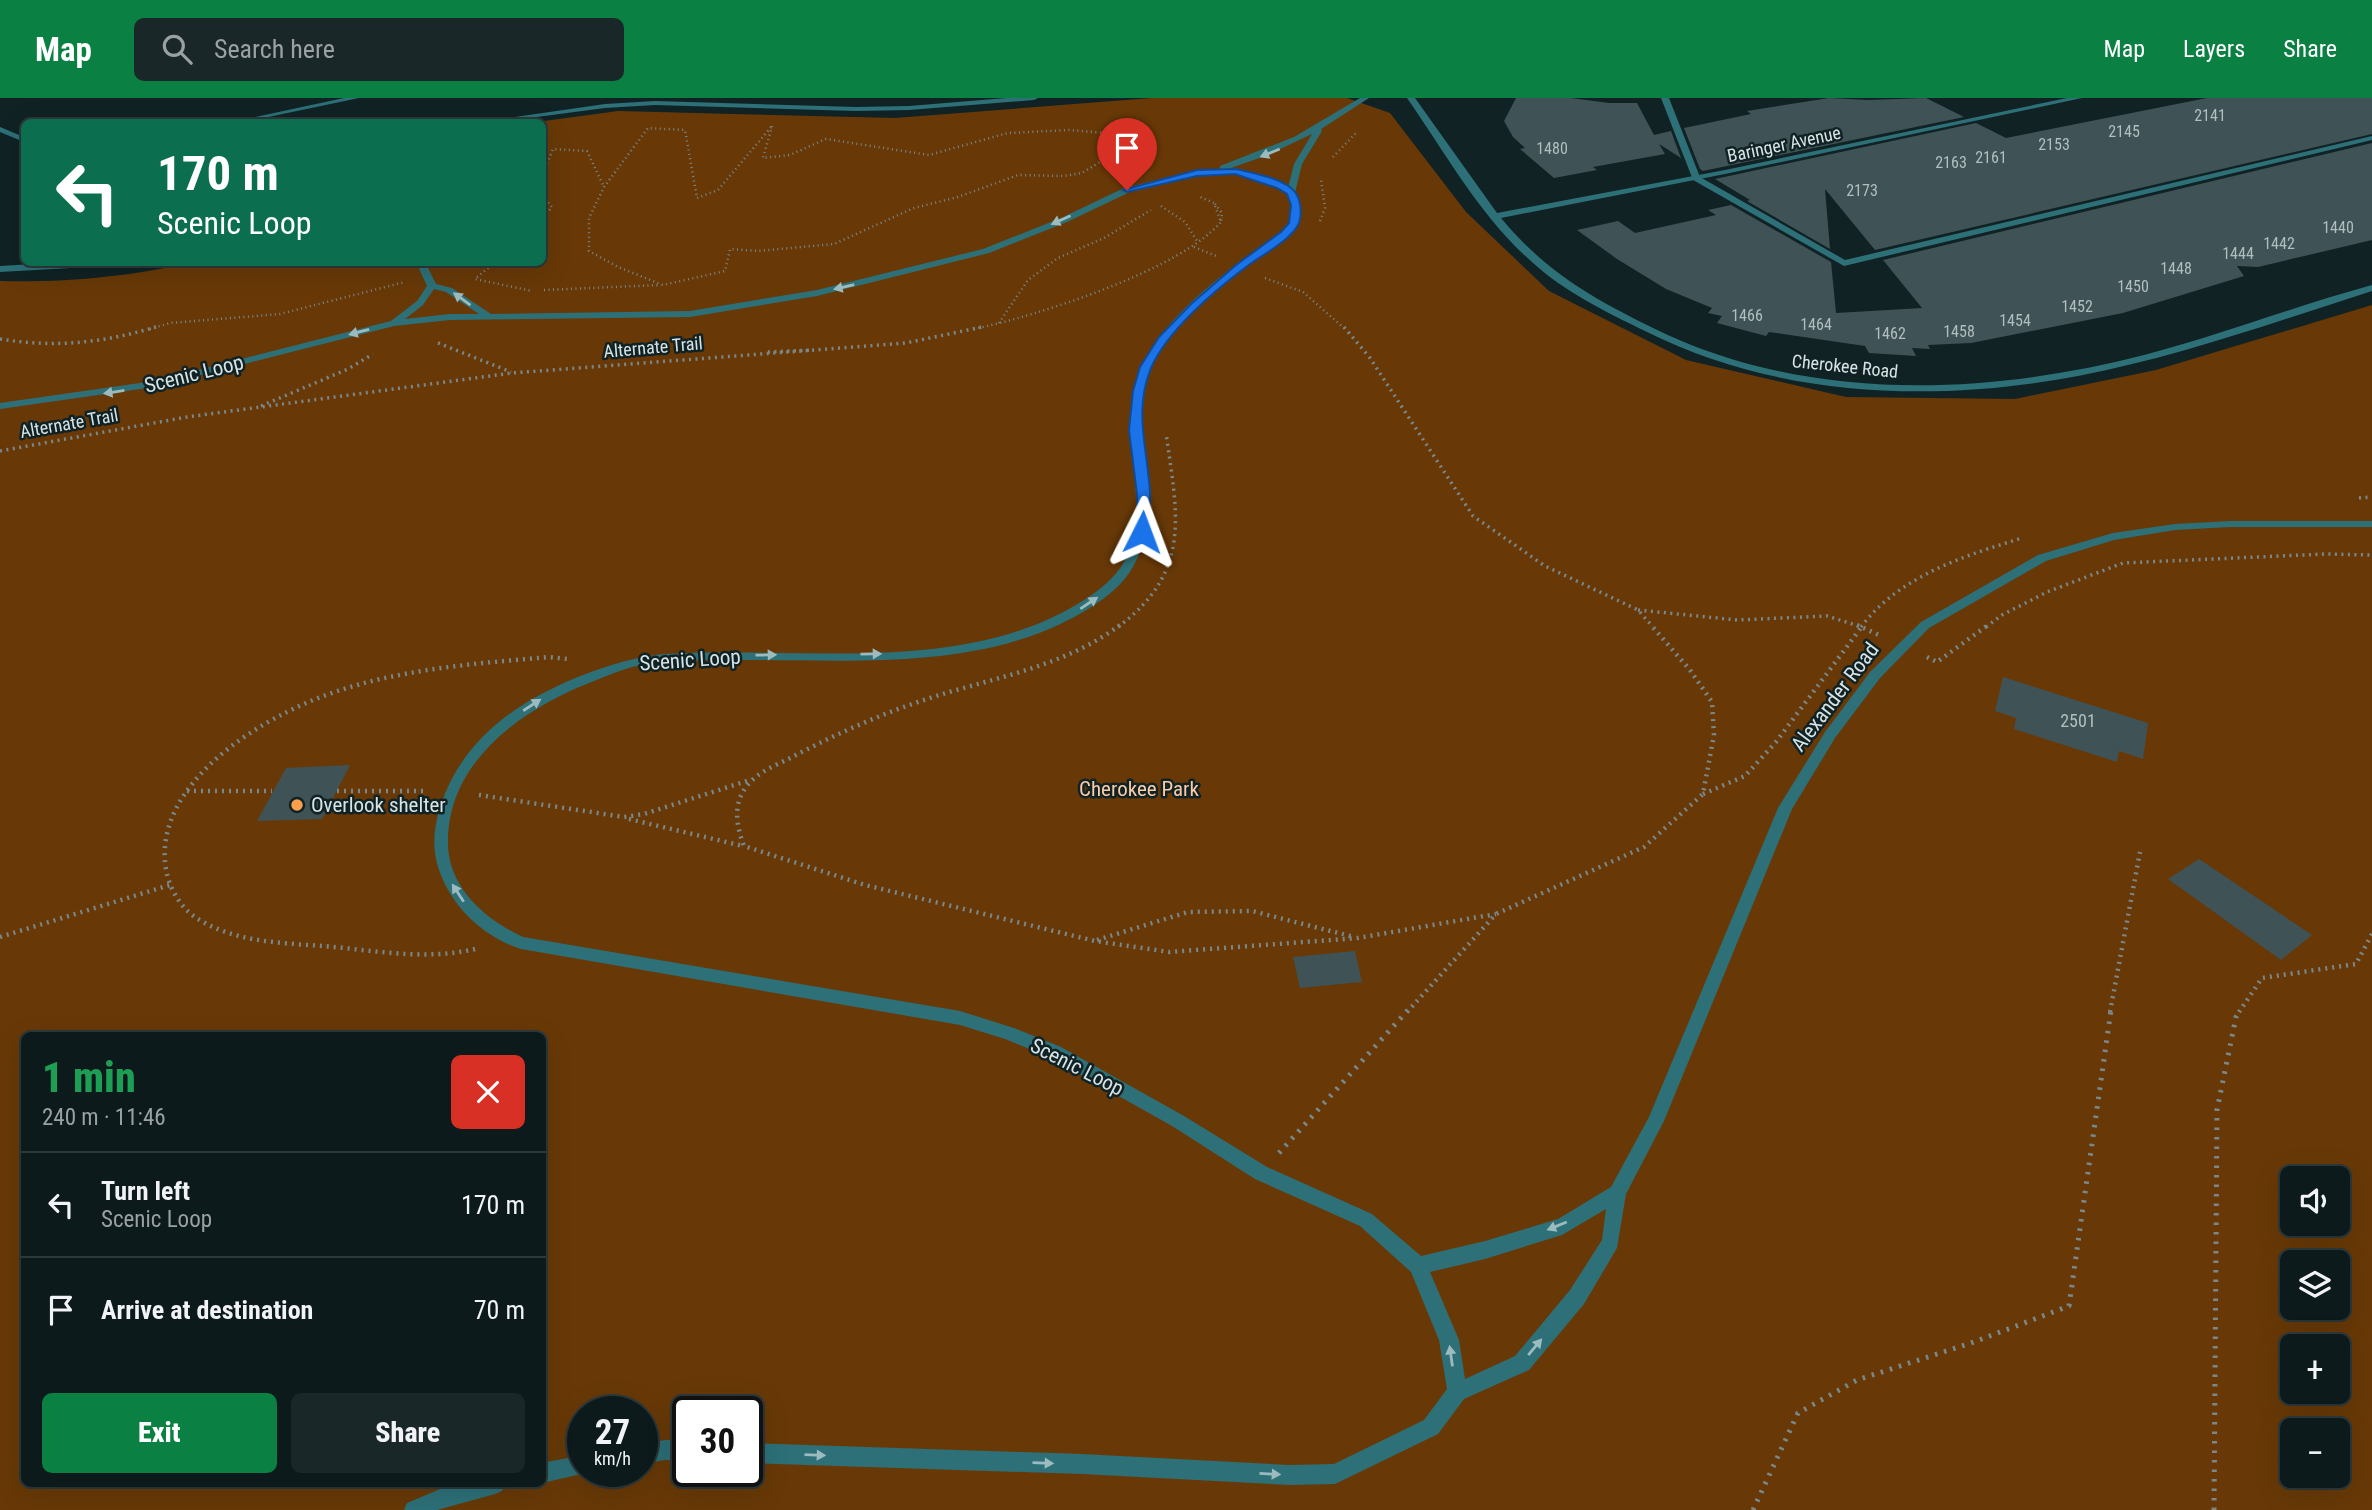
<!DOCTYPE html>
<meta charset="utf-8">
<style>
:root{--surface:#0c1a1b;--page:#1a2728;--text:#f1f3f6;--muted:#9aa1a3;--line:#2c383a;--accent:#0b8043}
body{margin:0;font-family:"Roboto Condensed",sans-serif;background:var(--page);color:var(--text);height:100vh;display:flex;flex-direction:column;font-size:26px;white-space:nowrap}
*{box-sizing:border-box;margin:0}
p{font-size:23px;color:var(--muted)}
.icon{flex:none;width:38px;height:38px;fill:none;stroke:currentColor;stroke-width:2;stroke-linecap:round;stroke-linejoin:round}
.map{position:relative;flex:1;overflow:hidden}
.panel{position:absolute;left:21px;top:934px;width:525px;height:455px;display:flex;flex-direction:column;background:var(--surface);border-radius:10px;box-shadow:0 7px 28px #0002,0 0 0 2px var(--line)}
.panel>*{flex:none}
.top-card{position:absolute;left:21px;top:21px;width:525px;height:147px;border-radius:10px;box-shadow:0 7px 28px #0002,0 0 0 2px var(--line);background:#0b6e4f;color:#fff;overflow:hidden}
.controls{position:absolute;left:2280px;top:1068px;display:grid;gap:14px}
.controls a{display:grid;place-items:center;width:70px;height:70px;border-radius:10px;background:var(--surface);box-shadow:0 7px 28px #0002,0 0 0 2px var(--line);font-size:35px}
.speed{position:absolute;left:567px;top:1298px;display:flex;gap:14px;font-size:35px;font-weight:700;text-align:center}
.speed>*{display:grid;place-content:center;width:91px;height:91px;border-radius:50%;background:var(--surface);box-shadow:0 7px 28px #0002,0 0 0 2px var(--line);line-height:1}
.speed small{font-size:18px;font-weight:400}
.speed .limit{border:4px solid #111;border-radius:10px;background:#fff;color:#111}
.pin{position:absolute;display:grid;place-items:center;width:60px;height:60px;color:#fff;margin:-72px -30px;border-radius:50% 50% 50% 0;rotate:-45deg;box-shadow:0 0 7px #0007}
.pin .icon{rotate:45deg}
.me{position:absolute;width:77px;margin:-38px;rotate:3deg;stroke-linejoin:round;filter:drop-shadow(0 0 5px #0008)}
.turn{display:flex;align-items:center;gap:24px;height:147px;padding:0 21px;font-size:32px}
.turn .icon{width:91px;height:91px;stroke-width:2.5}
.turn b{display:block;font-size:49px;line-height:60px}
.round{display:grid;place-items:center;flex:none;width:74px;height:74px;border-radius:10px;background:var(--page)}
.overview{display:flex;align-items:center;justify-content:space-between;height:119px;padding:0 21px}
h1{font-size:42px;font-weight:800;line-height:52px;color:#1e9e55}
.button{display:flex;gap:14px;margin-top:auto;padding:14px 21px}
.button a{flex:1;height:80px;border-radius:10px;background:var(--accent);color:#fff;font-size:28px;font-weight:800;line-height:80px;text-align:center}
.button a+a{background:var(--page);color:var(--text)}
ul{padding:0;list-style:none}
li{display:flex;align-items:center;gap:21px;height:105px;padding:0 21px;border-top:2px solid var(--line)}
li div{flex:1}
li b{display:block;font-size:26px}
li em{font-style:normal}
header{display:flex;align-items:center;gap:42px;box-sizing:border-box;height:98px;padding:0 35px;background:var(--accent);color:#fff}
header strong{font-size:33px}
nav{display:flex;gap:38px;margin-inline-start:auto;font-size:24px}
.search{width:490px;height:63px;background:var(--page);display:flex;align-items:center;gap:18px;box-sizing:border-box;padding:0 24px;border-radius:10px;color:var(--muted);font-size:26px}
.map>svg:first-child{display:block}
.green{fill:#683907;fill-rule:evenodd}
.building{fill:#3f5255}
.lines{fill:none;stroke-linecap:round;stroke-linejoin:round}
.path-far3{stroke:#7a888a;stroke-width:2.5;stroke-dasharray:1 3.5;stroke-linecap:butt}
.path-far2{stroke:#7a888a;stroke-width:3.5;stroke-dasharray:2 4.5;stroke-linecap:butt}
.path-far1{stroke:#7a888a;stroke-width:4.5;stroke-dasharray:2 5;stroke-linecap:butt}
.path{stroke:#7a888a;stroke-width:5;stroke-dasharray:2.5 7;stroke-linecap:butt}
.service{fill:#2d7078;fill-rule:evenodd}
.minor{fill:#2d7078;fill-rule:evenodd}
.path-bridge{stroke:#7a888a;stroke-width:3.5;stroke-dasharray:2 4.5;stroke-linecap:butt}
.oneway{fill:#9cbbbf}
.route{fill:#1a73e8;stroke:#114b97;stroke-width:2}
.poi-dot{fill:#f99f4d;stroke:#102224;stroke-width:2.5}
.labels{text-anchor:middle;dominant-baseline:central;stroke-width:5;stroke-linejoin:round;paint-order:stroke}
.far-number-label{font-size:16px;fill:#b2bfc1}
.far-street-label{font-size:18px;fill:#d8e3e5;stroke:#102224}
.number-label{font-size:18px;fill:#b2bfc1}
.street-label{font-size:21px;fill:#d8e3e5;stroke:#102224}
.park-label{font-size:21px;fill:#facba6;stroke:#102224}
.poi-label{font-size:21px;fill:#d8e3e5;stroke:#102224;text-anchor:start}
</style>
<header>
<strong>Map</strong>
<div class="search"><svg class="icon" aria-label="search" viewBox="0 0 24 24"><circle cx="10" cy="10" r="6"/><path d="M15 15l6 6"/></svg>Search here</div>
<nav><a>Map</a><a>Layers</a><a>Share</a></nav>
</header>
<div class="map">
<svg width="2372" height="1412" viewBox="0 0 2372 1412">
<rect width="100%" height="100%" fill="#102224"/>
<!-- green -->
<path class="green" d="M1152 0H1347L1390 15 1466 114 1549 193 1686 262 1846 299 2015 301 2156 272 2372 207V1412H0V183C55 185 136 179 189 164H542V24H537L618 13 895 20ZM24 938H542V1386H24ZM2292 1080H2338V1125H2292ZM2292 1164H2338V1209H2292ZM2292 1248H2338V1293H2292ZM583 1314H642V1374H583ZM688 1314H747V1374H688ZM2292 1332H2338V1377H2292Z"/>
<!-- building -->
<g class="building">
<path d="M1516 0H1571L1609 5H1637L1654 37 1671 33 1681 60 1659 46 1665 56 1593 69 1597 72 1554 80 1520 51 1525 50 1513 39 1504 23Z"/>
<path d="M1829 0 1868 2 1926 0 1964 19 1703 73 1700 71 1684 30 1751 16 1747 13Z"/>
<path d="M2207 0H2372V36L1875 152 1825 91 1830 151 1747 103 1750 102 1715 81 1976 25 2006 40Z"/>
<path d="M2372 45V142L2258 169 2237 168 2244 178 2123 215 1971 245 1928 247 1930 251 1912 250 1916 258 1869 255 1865 248 1769 234 1766 238 1717 225 1722 218 1708 215 1712 210 1666 191 1617 161 1577 132 1618 123 1635 135 1716 117 1708 112 1731 107 1831 164 1836 215 1922 210 1883 162Z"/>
<path d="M2003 579 2148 625 2143 661 2119 653 2117 664 2014 631 2016 620 1995 613Z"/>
<path d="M350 667 322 721 257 723 286 670Z"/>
<path d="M2199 761 2312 837 2281 862 2168 781Z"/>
<path d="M1355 853 1362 884 1300 890 1293 859Z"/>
</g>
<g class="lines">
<!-- path-far3 -->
<g class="path-far3">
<path d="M772 28 763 60 790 57 826 41 929 57 1008 35 1069 32 1106 35 1108 59 1082 75 1063 78 1018 77 958 99 914 110 834 146 758 153 730 151 725 173 663 187 618 169 589 153V120L604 89 648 30 685 32 697 100 718 92Z"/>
<path d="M1333 59 1356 35"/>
<path d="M542 78 553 51 587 53 604 89"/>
<path d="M542 98 552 109 542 121"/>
<path d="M1215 106 1222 115 1221 123"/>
<path d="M1161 108 1185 124 1197 143"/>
<path d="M1320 123 1325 110 1321 81"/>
<path d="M1194 149 1216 158"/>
<path d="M495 164 475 181 532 193"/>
<path d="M1265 180 1303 194 1345 231"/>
<path d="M544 192 661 187"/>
<path d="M999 225 1028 182 1058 160 1104 140 1151 112"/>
<path d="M150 231 170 225 280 216 405 184"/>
<path d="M974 231C1037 218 1180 172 1221 124L1214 105 1200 99"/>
</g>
<!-- path-far2 -->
<g class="path-far2">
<path d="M1344 229 1370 260 1473 418 1545 468 1638 512 1653 529"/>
<path d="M0 241C55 250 102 245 156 229"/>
<path d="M438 245 511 274"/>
<path d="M261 308 348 271 373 256"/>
<path d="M0 353 187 319 512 275 906 245 982 229"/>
<path d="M2359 400 2372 399"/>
<path d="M1638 512 1737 522 1827 518 1862 529"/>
<path d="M1118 529C1193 473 1177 415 1166 335"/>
<path d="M1861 529C1899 478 1964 458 2022 440"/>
<path d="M1986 529 2002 517 2047 494 2123 465 2325 456 2372 457"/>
</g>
<!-- path-far1 -->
<g class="path-far1">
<path d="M1120 527C1065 568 997 579 933 599 886 614 840 634 796 657 778 667 756 673 744 692 733 709 737 730 744 748L865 787 1095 843 1169 854 1358 840 1496 816"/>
<path d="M1857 527 1881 538"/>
<path d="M1927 559 1937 564 1988 527"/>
<path d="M187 693H272"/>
<path d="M337 693H425"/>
<path d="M1703 696 1745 678 1776 644 1863 527"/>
<path d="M479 697 624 719 644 716 750 682"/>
<path d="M629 721 743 748"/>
<path d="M0 839 170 787"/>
<path d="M1097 842 1188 814 1252 813 1354 839"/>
<path d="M475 851C425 863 373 852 323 848 280 845 232 844 195 819 179 808 169 789 166 771 154 699 230 642 287 614 368 573 460 567 549 559L568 561"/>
<path d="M1407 914 1496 816 1644 749 1703 696 1714 637 1712 604 1690 572 1651 527"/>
<path d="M2110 914 2140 754"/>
<path d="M2239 914 2262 880 2356 866 2372 836"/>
</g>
<!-- path -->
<g class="path">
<path d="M1279 1055 1408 912"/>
<path d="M1753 1412 1798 1315 1857 1282 1971 1245 2069 1208 2111 912"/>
<path d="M2214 1412 2217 1012 2236 919 2240 912"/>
</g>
<!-- service -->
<path class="service" d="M1661 0H1669L1700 79 1845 162 2372 38V42L1844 168 1693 82Z"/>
<!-- minor -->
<g class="minor">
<path d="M344 0H359L245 24H232Z"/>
<path d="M1006 0H1038L1034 2 909 12 856 13 655 7 605 10 498 24H481L605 6 655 3 856 9 909 8Z"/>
<path d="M1360 0H1369L1321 31 1322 33 1302 66 1295 95 1300 107 1299 121 1293 132C1279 146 1262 157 1246 169 1212 193 1176 221 1157 258 1114 338 1189 440 1103 501 1001 574 865 562 746 562 713 562 679 561 646 566 626 569 607 578 589 585 521 612 447 664 448 745 448 790 486 822 523 839L960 913 1014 930 1061 949 1184 1018 1267 1069 1372 1116 1421 1158 1485 1143 1558 1121 1611 1089 1649 1019 1778 710 1825 634 1870 574 1921 524 2038 457 2113 435 2175 426 2230 423H2372V429H2230L2175 432 2114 442 2046 463 1929 530 1880 580 1835 640 1792 711 1664 1023 1626 1096 1617 1150 1584 1206 1529 1272 1464 1301 1438 1336 1335 1386 1289 1387 1082 1376 747 1365V1345L1082 1356 1289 1367 1334 1366 1424 1322 1447 1291 1439 1242 1411 1174 1360 1128 1255 1081 1172 1028 1049 959 1005 941 960 927 521 851C487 840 458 815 443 782 432 758 432 735 440 710 461 641 519 602 583 577 610 567 637 558 666 556 801 548 961 578 1081 504 1102 491 1123 474 1130 450 1144 409 1130 366 1131 324 1131 254 1184 206 1236 167 1253 155 1271 144 1286 129L1291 121 1292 107 1287 96 1277 90 1235 75 1197 77 1130 94 1067 124 989 155 817 198 690 219 450 222 394 228 154 289 0 311V305L154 283 391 223 417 203 427 188 416 164H425L436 186 452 190 491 216 690 213 817 192 983 151 1061 120 1124 90 1197 73 1220 71V68L1294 39ZM1312 36 1294 66 1288 90 1239 71H1228L1265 58ZM434 191 446 194 479 216H450L405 221 423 207ZM1606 1111 1602 1142 1570 1192 1515 1258 1465 1281 1459 1242 1430 1174 1485 1161 1562 1137Z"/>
<path d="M1407 0H1415L1497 115 1725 72 2067 0H2082L1725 76 1501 120C1545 173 1592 200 1653 230 1805 305 1984 298 2144 257 2221 237 2295 208 2372 187V193C2275 224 2178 259 2078 278 1933 305 1778 300 1645 233 1606 214 1565 194 1533 165 1481 120 1446 56 1407 0Z"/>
<path d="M0 29 24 39V44L0 34Z"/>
<path d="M68 164H128L124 167 0 174V168Z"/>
<path d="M665 1342 688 1343V1363L665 1362 642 1366V1346Z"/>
<path d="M583 1357V1374H590L542 1385V1365Z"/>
<path d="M452 1386H505L502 1393 495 1396 437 1412H404L407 1405Z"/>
</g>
<!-- path-bridge -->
<path class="path-bridge" d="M768 254 812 252"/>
</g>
<!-- one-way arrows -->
<defs><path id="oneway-solid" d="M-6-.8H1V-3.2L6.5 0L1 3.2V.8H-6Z" transform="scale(1.75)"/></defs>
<g class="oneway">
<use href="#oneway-solid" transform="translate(1270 55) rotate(158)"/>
<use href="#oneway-solid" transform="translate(1061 122) rotate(156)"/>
<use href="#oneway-solid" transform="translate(844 189) rotate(167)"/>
<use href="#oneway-solid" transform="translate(462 201) rotate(-144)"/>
<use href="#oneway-solid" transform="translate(359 234) rotate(165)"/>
<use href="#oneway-solid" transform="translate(114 294) rotate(171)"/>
<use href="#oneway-solid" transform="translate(1089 505) rotate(-34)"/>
<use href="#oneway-solid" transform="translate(871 556) rotate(-1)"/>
<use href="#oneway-solid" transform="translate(766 557) rotate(-1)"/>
<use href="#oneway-solid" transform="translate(532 607) rotate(-33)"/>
<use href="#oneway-solid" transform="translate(458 795) rotate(-123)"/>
<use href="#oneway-solid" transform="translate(1557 1128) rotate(158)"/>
<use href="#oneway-solid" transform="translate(1535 1249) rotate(-50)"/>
<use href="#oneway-solid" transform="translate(1451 1258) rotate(-98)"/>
<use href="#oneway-solid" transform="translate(815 1357) rotate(2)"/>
<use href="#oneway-solid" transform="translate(1043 1365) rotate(2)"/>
<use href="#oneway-solid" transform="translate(1270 1376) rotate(3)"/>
</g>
<!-- route -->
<path class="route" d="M1236 71C1252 75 1284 80 1295 94 1301 102 1302 115 1299 125 1291 143 1261 157 1246 169 1214 193 1167 233 1151 270 1133 314 1148 352 1150 396 1150 409 1149 421 1149 434L1142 438 1137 436V396L1129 332 1133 293 1140 269 1159 239 1191 206 1236 167 1281 134 1289 125 1291 107 1287 96 1277 90 1235 76 1197 78 1127 94 1123 92 1197 72Z"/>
<!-- markers -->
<circle class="poi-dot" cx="297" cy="707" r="7"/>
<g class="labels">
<!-- far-number labels -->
<g class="far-number-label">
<text x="2210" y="17">2141</text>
<text x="2124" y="33">2145</text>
<text x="2054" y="46">2153</text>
<text x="1552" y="50">1480</text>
<text x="1991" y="59">2161</text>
<text x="1951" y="64">2163</text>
<text x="1862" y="92">2173</text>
<text x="2338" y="129">1440</text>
<text x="2279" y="145">1442</text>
<text x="2238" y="155">1444</text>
<text x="2176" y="170">1448</text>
<text x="2133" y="188">1450</text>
<text x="2077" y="208">1452</text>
<text x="1747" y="217">1466</text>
<text x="2015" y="222">1454</text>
<text x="1816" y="226">1464</text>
<text x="1959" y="233">1458</text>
<text x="1890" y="235">1462</text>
</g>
<!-- far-street labels -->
<g class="far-street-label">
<text transform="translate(1784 46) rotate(-12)">Baringer Avenue</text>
<text transform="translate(653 249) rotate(-5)">Alternate Trail</text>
<text transform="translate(1845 268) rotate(6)">Cherokee Road</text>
<text transform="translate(69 325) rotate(-10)">Alternate Trail</text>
</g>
<!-- number labels -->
<g class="number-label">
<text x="2078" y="622">2501</text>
</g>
<!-- street labels -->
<g class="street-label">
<text transform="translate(194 276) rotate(-14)">Scenic Loop</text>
<text transform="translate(690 562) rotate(-4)">Scenic Loop</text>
<text transform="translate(1835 599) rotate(-53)">Alexander Road</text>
<text transform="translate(1077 969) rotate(27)">Scenic Loop</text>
</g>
<!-- park labels -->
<g class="park-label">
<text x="1139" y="691">Cherokee Park</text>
</g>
<!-- poi labels -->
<g class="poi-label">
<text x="311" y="707">Overlook shelter</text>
</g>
</g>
</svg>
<div class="controls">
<a><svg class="icon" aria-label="sound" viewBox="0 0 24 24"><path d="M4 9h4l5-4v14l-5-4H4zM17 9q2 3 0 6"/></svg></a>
<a><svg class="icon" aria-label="layers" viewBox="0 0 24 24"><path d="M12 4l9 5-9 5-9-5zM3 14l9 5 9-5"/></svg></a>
<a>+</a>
<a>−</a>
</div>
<div class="speed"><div>27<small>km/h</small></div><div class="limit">30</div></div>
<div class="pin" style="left:1127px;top:92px;background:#d93025"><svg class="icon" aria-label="arrive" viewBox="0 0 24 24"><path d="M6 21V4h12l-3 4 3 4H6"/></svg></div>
<svg class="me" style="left:1142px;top:434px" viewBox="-20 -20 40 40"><path d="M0-17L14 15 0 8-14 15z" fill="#1a73e8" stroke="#fff" stroke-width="4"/></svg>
<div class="top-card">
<div class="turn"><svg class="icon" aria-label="left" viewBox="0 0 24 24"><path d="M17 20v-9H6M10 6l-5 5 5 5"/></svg><div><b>170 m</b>Scenic Loop</div></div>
</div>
<section class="panel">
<div class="overview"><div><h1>1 min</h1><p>240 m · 11:46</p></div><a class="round" style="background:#d93025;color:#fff"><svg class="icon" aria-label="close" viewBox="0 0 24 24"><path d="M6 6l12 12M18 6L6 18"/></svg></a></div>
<ul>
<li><svg class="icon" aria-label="left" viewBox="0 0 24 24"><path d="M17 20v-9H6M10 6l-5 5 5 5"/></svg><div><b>Turn left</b><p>Scenic Loop</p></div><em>170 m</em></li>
<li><svg class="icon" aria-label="arrive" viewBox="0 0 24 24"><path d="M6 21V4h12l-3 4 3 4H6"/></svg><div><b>Arrive at destination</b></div><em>70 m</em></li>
</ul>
<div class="button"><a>Exit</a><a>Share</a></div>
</section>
</div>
